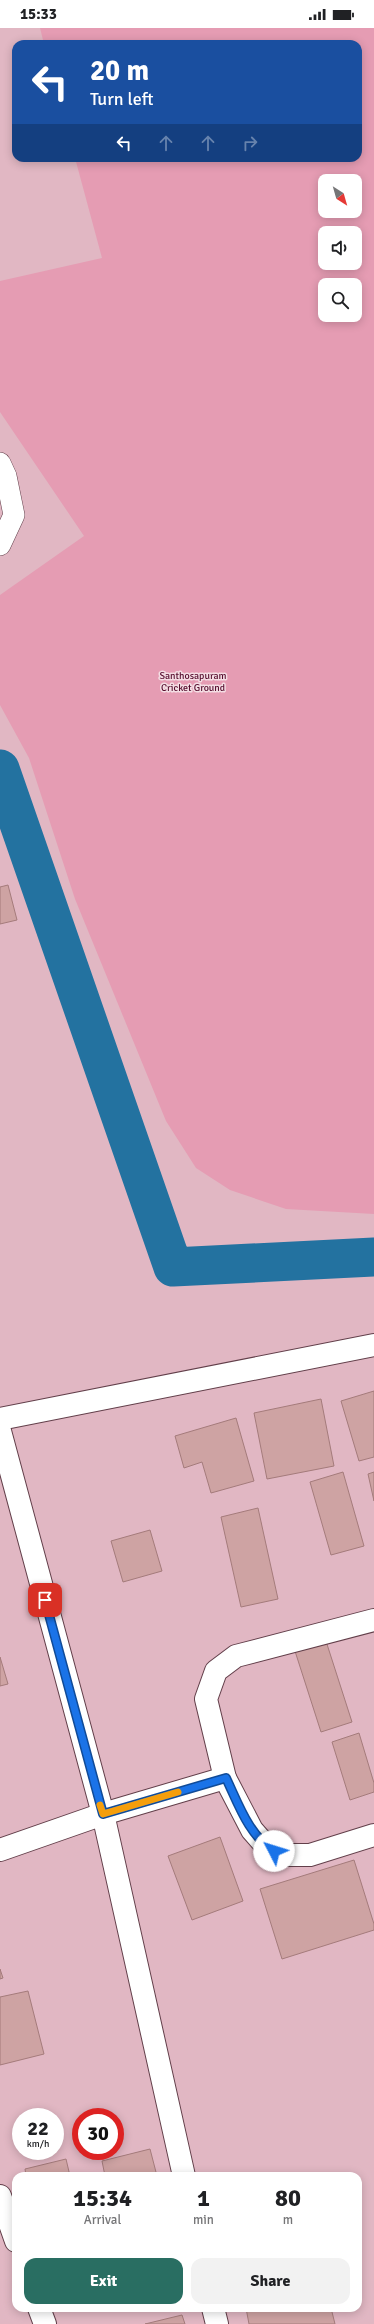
<!DOCTYPE html>
<style>
:root{--surface:#fff;--page:#f2f2f2;--text:#202124;--muted:#757577;--accent:#296e62}
body{margin:0;font-family:Signika,sans-serif;background:var(--page);color:var(--text);height:100vh;display:flex;flex-direction:column;font-size:15px;white-space:nowrap}
*{box-sizing:border-box;margin:0}
p{font-size:13px;color:var(--muted)}
.icon{flex:none;width:22px;height:22px;fill:none;stroke:currentColor;stroke-width:2;stroke-linecap:round;stroke-linejoin:round}
.map{position:relative;flex:1;overflow:hidden}
.drawer{position:absolute;left:12px;top:2144px;width:350px;height:140px;display:flex;flex-direction:column;background:var(--surface);border-radius:12px;box-shadow:0 2px 10px #0003}
.drawer>*{flex:none}
.top-card{position:absolute;left:12px;top:12px;width:350px;height:122px;border-radius:12px;box-shadow:0 2px 10px #0003;background:#1a4fa0;color:#fff;overflow:hidden}
.needle{width:26px;rotate:143deg}
.controls{position:absolute;left:318px;top:146px;display:grid;gap:8px}
.controls a{display:grid;place-items:center;width:44px;height:44px;border-radius:8px;background:var(--surface);box-shadow:0 2px 10px #0003;font-size:20px}
.speed{position:absolute;left:12px;top:2080px;display:flex;gap:8px;font-size:20px;font-weight:700;text-align:center}
.speed>*{display:grid;place-content:center;width:52px;height:52px;border-radius:50%;background:var(--surface);box-shadow:0 2px 10px #0003;line-height:1}
.speed small{font-size:10px;font-weight:400}
.speed .limit{border:6px solid #d22;background:#fff;color:#111}
.pin{position:absolute;display:grid;place-items:center;width:34px;height:34px;color:#fff;margin:-17px;border-radius:8px;box-shadow:0 2px 6px #0006}
.me{position:absolute;width:44px;margin:-22px;rotate:310deg;stroke-linejoin:round;filter:drop-shadow(0 0 3px #0008)}
.turn{display:flex;align-items:center;gap:14px;height:84px;padding:0 12px;font-size:18px}
.turn .icon{width:52px;height:52px;stroke-width:2.5}
.turn b{display:block;font-size:28px;line-height:34px}
.lanes{display:flex;align-items:center;height:38px;padding:0 12px;background:#0003;justify-content:center;gap:20px;direction:ltr}
.lanes .off{opacity:.35}
.eta{display:flex;justify-content:space-evenly;align-items:center;height:68px;text-align:center}
.eta b{font-size:24px;font-weight:700;line-height:28px}
.button{display:flex;gap:8px;margin-top:auto;padding:8px 12px}
.button a{flex:1;height:46px;border-radius:12px;background:var(--accent);color:#fff;font-size:16px;font-weight:700;line-height:46px;text-align:center}
.button a+a{background:var(--page);color:var(--text)}
.status{display:flex;justify-content:space-between;align-items:center;height:28px;padding:0 20px;background:var(--surface);direction:ltr}
.status svg{height:11px;fill:currentColor}
.map>svg:first-child{display:block}
.green{fill:#e59cb3;fill-rule:evenodd}
.lines{fill:none;stroke-linecap:round;stroke-linejoin:round}
.canal{stroke:#2372a0;stroke-width:39}
.building{fill:#cea3a3;stroke:#a47b7b}
.service-casing{stroke:#623f4a;stroke-width:22}
.minor-casing{stroke:#623f4a;stroke-width:24}
.service{stroke:#fff;stroke-width:21}
.minor{stroke:#fff;stroke-width:22}
.route-casing{stroke:#114b97;stroke-width:10}
.route{stroke:#1a73e8;stroke-width:7}
.slow{stroke:#f59e0b;stroke-width:7}
.labels{text-anchor:middle;dominant-baseline:central;stroke-width:3;stroke-linejoin:round;paint-order:stroke}
.park-label{font-size:10px;fill:#540b2c;stroke:#f4dee4}
</style>
<div class="status"><b>15:33</b><svg viewBox="0 0 49 12"><path d="M0 12V9h3v3zM5 12V6h3v6zM10 12V3h3v9zM15 12V0h3v12zM26 1h20v11H26zM47 4h2v5h-2z"/></svg></div>
<div class="map">
<svg width="374" height="2296" viewBox="0 0 374 2296">
<rect width="100%" height="100%" fill="#e1b7c3"/>
<!-- green -->
<path class="green" d="M40 0H374V1186L286 1181 230 1162 196 1140 166 1093 75 871 29 730 0 677V567L84 508 0 384V253L102 230 75 130H358V16H44ZM325 153H355V183H325ZM325 205H355V235H325ZM325 257H355V287H325Z"/>
<g class="lines">
<!-- canal -->
<path class="canal" d="M0 741 173 1239 374 1229"/>
</g>
<!-- building -->
<g class="building">
<path d="M8 857 17 892 0 896V859Z"/>
<path d="M374 1363V1429L359 1433 341 1373Z"/>
<path d="M321 1371 334 1438 267 1451 254 1385Z"/>
<path d="M236 1390 254 1453 211 1465 202 1434 184 1440 175 1408Z"/>
<path d="M343 1444 364 1518 331 1527 310 1454Z"/>
<path d="M374 1444V1473L368 1446Z"/>
<path d="M258 1480 278 1571 241 1579 221 1489Z"/>
<path d="M150 1502 162 1543 123 1554 111 1513Z"/>
<path d="M325 1610 352 1694 321 1704 294 1620Z"/>
<path d="M0 1629 8 1656 0 1658Z"/>
<path d="M359 1705 374 1755V1764L350 1772 332 1714Z"/>
<path d="M220 1809 243 1873 192 1892 168 1828Z"/>
<path d="M354 1832 374 1896V1902L282 1931 260 1861Z"/>
<path d="M0 1941 3 1950 0 1951Z"/>
<path d="M28 1963 44 2026 0 2037V1969Z"/>
<path d="M150 2121 157 2148H105L102 2133Z"/>
<path d="M66 2131 70 2148H26L25 2141Z"/>
<path d="M246 2280H331L335 2296H249Z"/>
<path d="M182 2287 185 2296H145Z"/>
</g>
<g class="lines">
<!-- service casing -->
<g class="service-casing">
<path id="service" d="M0 435 6 448 14 487 0 517"/>
</g>
<!-- minor casing -->
<g class="minor-casing">
<g id="minor">
<path d="M0 1391 374 1317"/>
<path d="M0 1403 103 1786 184 2148"/>
<path d="M225 1750 252 1802 266 1818 282 1827H310L374 1807"/>
<path d="M0 1822 103 1786 225 1750 206 1671 216 1643 236 1628 374 1592"/>
<path d="M0 2168 16 2213"/>
<path d="M39 2280 45 2296"/>
<path d="M213 2280 217 2296"/>
</g>
</g>
<!-- service -->
<use href="#service" class="service"/>
<!-- minor -->
<use href="#minor" class="minor"/>
</g>
<g class="lines">
<!-- route casing -->
<g class="route-casing">
<path id="route" d="M45 1572 103 1786 226 1750C238 1775 249 1808 274 1823"/>
</g>
<!-- route -->
<use href="#route" class="route"/>
<!-- slow -->
<path class="slow" d="M100 1777 103 1786 178 1764"/>
</g>
<g class="labels">
<!-- park labels -->
<g class="park-label">
<text x="193" y="648">Santhosapuram<tspan x="193" dy="12">Cricket Ground</tspan></text>
</g>
</g>
</svg>
<div class="controls">
<a><svg class="needle" viewBox="-14 -14 28 28"><path d="M0-13l5 13h-10z" fill="#e53935"/><path d="M0 13l5-13h-10z" fill="#757577"/></svg></a>
<a><svg class="icon" aria-label="sound" viewBox="0 0 24 24"><path d="M4 9h4l5-4v14l-5-4H4zM17 9q2 3 0 6"/></svg></a>
<a><svg class="icon" aria-label="search" viewBox="0 0 24 24"><circle cx="10" cy="10" r="6"/><path d="M15 15l6 6"/></svg></a>
</div>
<div class="speed"><div>22<small>km/h</small></div><div class="limit">30</div></div>
<div class="pin" style="left:45px;top:1572px;background:#d93025"><svg class="icon" aria-label="arrive" viewBox="0 0 24 24"><path d="M6 21V4h12l-3 4 3 4H6"/></svg></div>
<svg class="me" style="left:274px;top:1823px" viewBox="-20 -20 40 40"><circle r="19" fill="#fff"/><path d="M0-13L10 11 0 6-10 11z" fill="#1a73e8"/></svg>
<div class="top-card">
<div class="turn"><svg class="icon" aria-label="left" viewBox="0 0 24 24"><path d="M17 20v-9H6M10 6l-5 5 5 5"/></svg><div><b>20 m</b>Turn left</div></div>
<div class="lanes"><svg class="icon" aria-label="left" viewBox="0 0 24 24"><path d="M17 20v-9H6M10 6l-5 5 5 5"/></svg><svg class="icon off" aria-label="ahead" viewBox="0 0 24 24"><path d="M12 20V5M6 11l6-6 6 6"/></svg><svg class="icon off" aria-label="ahead" viewBox="0 0 24 24"><path d="M12 20V5M6 11l6-6 6 6"/></svg><svg class="icon off" aria-label="right" viewBox="0 0 24 24"><path d="M7 20v-9h11M14 6l5 5-5 5"/></svg></div>
</div>
<section class="drawer">
<div class="eta">
<div><b>15:34</b><p>Arrival</p></div>
<div><b>1</b><p>min</p></div>
<div><b>80</b><p>m</p></div>
</div>
<div class="button"><a>Exit</a><a>Share</a></div>
</section>
</div>
